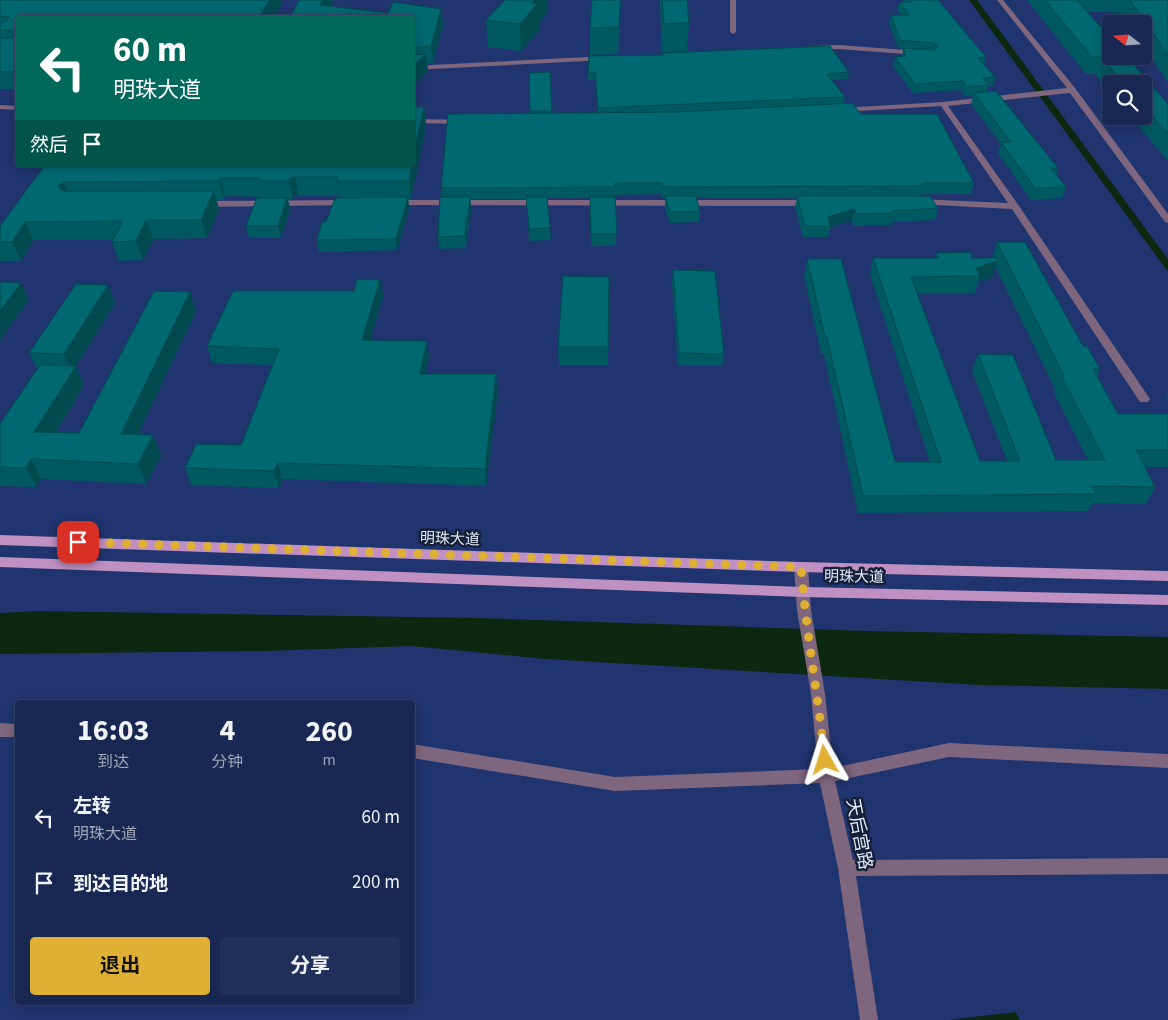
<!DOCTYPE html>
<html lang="zh">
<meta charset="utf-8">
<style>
:root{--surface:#182853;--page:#21305a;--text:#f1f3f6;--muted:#9fa6b8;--line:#36446a;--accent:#e0b034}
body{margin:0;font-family:"Source Sans 3","Noto Sans SC",sans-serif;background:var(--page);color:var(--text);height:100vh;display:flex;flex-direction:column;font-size:19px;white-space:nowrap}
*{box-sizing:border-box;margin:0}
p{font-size:16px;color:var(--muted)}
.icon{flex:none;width:28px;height:28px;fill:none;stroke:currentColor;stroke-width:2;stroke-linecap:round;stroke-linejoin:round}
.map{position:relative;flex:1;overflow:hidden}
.side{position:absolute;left:15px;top:700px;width:400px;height:305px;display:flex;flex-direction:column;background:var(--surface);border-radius:5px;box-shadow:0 2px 12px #0003,0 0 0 1px var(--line)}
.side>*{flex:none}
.banner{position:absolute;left:15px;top:15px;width:400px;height:152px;border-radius:5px;box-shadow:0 2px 12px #0003,0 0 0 1px var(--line);background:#00695c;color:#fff;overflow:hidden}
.needle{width:32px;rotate:287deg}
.buttons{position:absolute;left:1102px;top:15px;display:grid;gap:10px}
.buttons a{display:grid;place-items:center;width:50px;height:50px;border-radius:5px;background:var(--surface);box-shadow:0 2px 12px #0003,0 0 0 1px var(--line);font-size:25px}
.pin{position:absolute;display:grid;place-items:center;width:42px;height:42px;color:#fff;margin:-21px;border-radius:10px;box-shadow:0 2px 8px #0006}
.me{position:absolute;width:55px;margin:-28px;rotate:354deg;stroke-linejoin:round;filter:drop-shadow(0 0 4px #0008)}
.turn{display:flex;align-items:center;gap:18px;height:105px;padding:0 15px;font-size:22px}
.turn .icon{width:65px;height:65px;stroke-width:2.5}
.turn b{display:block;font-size:35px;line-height:42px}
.then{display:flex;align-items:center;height:48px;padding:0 15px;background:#0003;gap:10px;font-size:19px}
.eta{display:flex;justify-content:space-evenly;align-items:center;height:85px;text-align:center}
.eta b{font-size:30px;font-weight:700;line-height:35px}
.action{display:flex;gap:10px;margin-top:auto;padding:10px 15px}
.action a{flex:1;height:58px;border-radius:5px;background:var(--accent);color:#111;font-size:20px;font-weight:700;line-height:58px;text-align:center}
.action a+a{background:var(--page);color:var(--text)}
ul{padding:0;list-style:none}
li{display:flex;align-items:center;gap:15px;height:65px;padding:0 15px}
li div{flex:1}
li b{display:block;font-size:19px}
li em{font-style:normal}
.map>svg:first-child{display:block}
.water{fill:#0d2810}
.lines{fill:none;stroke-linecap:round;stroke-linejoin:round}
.minor{fill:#7e667e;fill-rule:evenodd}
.major{fill:#c190c2;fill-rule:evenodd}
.wall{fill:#005961;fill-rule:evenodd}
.shaded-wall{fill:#00494f}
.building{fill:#006871;stroke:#00494f}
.route{stroke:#e0b034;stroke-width:9;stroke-dasharray:0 16.2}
.labels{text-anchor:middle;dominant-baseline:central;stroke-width:5;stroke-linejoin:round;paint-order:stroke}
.street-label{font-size:15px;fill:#e3eaf9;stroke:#151f3a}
.near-street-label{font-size:18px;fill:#e3eaf9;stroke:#151f3a}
</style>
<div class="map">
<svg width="1168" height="1020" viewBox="0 0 1168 1020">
<rect width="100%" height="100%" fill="#20356f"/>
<!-- water -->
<g class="water">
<path d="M969 0H977L1168 259V272Z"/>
<path d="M37 611 477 618 866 631 1168 637V689L979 685 546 659 411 646 266 651 0 654V613Z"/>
<path d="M1016 1012 1020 1020H948Z"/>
</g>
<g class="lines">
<!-- minor -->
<g class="minor">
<path d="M730 0H736V32L733 34 730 32Z"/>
<path d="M997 0H1003L1075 88 1168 214V223L1165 222 1070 93 948 106 1019 206 1148 396 1150 399 1148 402H1140L1012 209 915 204 914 202 918 199 1008 203 941 106 840 112 836 110 840 108 943 102 1067 88Z"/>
<path d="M839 45 919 51 923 53 919 55 839 49 814 50 810 48 814 46Z"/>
<path d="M608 56V60H605L412 70V66Z"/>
<path d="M0 105 18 106V110L0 109Z"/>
<path d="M412 119 465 120 469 122 465 124 412 123Z"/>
<path d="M348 200 351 201V205L201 207 197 204 201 201Z"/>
<path d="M393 200H813L817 203 813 206 390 205V201Z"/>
<path d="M801 562 806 563 808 567 811 610 825 694 833 768 949 743 1168 754V768L949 757 835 781 853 860 1168 858V874L856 876 878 1020H860L838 868 820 783 615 791 412 758V744L615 777 818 769 811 694 797 610 794 567 796 563Z"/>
<path d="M0 723 18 724V737H0Z"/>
</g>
<!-- major -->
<g class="major">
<path d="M0 535 801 562 1168 571V581L801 572 0 545Z"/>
<path d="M0 557 803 587 1168 595V605L803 597 0 567Z"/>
</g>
</g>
<!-- wall -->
<g class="wall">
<path d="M0 0H281L282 3 272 18H18V89H0Z"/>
<path d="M505 0H548V12L539 23V30L521 51 488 47 486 20Z"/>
<path d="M621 0 618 54 590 55V28Z"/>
<path d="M660 0H687L689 23 687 51 662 52Z"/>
<path d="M903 0H938L986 57 984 64 995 77 993 86H988L987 92 1058 168 1056 174 1066 187 1062 198 1031 200 998 153 1001 144 971 104 973 95 965 96 961 90 913 93 893 66 895 57H902L903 49 898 48 889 23 891 15H901L897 10 899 2H905Z"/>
<path d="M1027 0H1168V83L1144 46V24H1130L1122 13 1087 11 1168 104V161L1130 116H1144V84H1111V93L1095 74H1086Z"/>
<path d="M330 6 388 13 441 9 443 25 433 63 427 64 428 71 412 86V18Z"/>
<path d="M550 72 552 113H598L595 80H588V73L849 72 848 79 832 80 845 97 844 103 974 183 971 194H922L921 196 938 208 935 220 891 222V225L853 226 852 220 830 227 828 237H803L795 207 797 198H696L700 211 699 222 670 223 665 208V198H662L661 194 615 195 616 246H591L590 198H547L551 240 529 241 527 199H470L471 208 469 230H467L466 248 439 249 438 237 442 197 441 188 530 114 529 73Z"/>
<path d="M424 107 426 125 411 199H408L409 209 397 250 319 252 317 240 326 222 340 198 339 196H294L293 199H288L290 209 281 238H249L246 226 263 198V197L225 196 224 200H217L219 209 207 238 153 239 143 260 119 261 112 242 113 240H33L21 261H0V226L45 165Z"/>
<path d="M997 242 1083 346 1100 369 1097 376 1118 414H1168V467H1145L1155 487 1146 504 1092 503 1088 511 858 513 824 354H821L804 275 807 259 895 462H930L870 274 873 258H935L936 253 972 258H992ZM995 266 1055 389 1054 393 1088 460H1056L978 354 972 371 1007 461H980L917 294 975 293 978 282 992 277Z"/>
<path d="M673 270 724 354 722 366 678 365 672 282Z"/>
<path d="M609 277 608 365H559L558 347Z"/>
<path d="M380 280 383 296 370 340 429 358 426 374 498 391 486 486 282 479 279 488 191 485 185 468 241 445 272 365 212 363 207 346 354 291Z"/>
<path d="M108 285 115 303 76 366 84 385 56 432 79 433 196 311 138 434 153 435 161 455 146 484 41 479 36 487 0 486V424L37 369 29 353Z"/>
<path d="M1168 393V401L1166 397Z"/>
</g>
<!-- shaded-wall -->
<g class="shaded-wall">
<path d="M270 0H281L282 3 272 18H258Z"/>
<path d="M323 0H334L324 18 320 5Z"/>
<path d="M535 0H548V12L539 23V30L521 51 520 24 532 3Z"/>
<path d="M441 9 443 25 433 63 431 46Z"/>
<path d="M426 54 428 71 412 86V67Z"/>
<path d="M424 107 426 125 411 199 409 181Z"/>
<path d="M295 177 299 196H294L293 199 289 181 290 178Z"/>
<path d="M220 178 225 196 224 200 219 181Z"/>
<path d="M64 182 71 200 59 188V185Z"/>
<path d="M214 191 219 209 207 238 201 220Z"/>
<path d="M408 197 409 209 397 250 396 239Z"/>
<path d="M470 197 471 208 469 230 468 218Z"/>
<path d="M287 198 290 209 281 238 278 226Z"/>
<path d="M854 209 852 220 830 227 828 217Z"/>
<path d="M466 218 467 230 466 248 465 236Z"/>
<path d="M146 220 153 239 143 260 136 241Z"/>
<path d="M25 222 33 240 21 261 12 242Z"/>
<path d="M997 261 992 277 978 282 980 276 976 268Z"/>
<path d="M380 280 383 296 365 357 362 340Z"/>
<path d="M21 283 29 300 0 340V311Z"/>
<path d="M108 285 115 303 72 372 64 354Z"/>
<path d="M190 292 196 311 129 453 121 434Z"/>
<path d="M427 341 429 358 422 390 420 374Z"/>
<path d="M76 366 84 385 44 451 34 432Z"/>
<path d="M496 374 498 391 486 486 485 469Z"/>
<path d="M153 435 161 455 146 484 138 464Z"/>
<path d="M31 459 41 479 36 487 26 468Z"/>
<path d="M278 463 282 479 279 488 274 471Z"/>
</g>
<!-- building -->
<g class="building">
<path d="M0 0H270L258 18H18V72H0V38H12L14 36 12 31 0 30V26L10 17 0 16Z"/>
<path d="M299 0H323L320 5 388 13 393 2 441 9 431 46 412 48V18H290Z"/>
<path d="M505 0H535L532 3H538L520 24 486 20Z"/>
<path d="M592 0H620L619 27 590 28Z"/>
<path d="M662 0H687L689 23 664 24Z"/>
<path d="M911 0H938L986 57 978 58 995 77 983 78 989 85 967 87 963 81 915 84 895 57 906 56 903 48 933 50 939 46 933 43 900 40 891 15H909L899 2H912Z"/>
<path d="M1045 0H1077L1111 39V56H1126L1168 104V134L1144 106V84H1124L1101 57H1092Z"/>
<path d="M1130 0H1168V55Z"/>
<path d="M830 46 849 72 827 74 845 97 598 108 595 72 588 73 589 56 663 55V53Z"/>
<path d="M426 54 412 67V55Z"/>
<path d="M550 72 552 111H530L529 73Z"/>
<path d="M996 91 1058 168H1051L1066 187 1035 188 1001 142H1011L974 93Z"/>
<path d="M852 103 861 114H937L974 183H922L924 186 662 187 661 183H615V187L441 188 448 114 677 112Z"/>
<path d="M412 107H424L412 162Z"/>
<path d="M45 165H412L409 181H337L338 177H295L290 178 289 181H259L260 178H220L219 181 64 182 59 185V188L64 191H214L201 220H146L136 241 112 242 123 221 25 222 12 242H0V226Z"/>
<path d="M665 196H696L700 211 670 212Z"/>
<path d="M797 196H930L938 208 892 211 893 213 856 214 854 209 828 217 830 226H805Z"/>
<path d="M408 197 396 239 317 240 322 222H326L335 198Z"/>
<path d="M440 197H470L468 218H466L465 236 438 237Z"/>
<path d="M526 197H547L550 228 529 229Z"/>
<path d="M590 197H615L617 234H591Z"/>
<path d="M257 198H287L278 226H246Z"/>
<path d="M997 242H1025L1083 346H1087L1100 369H1093L1118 414H1168V450H1136L1155 487 1092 486 1096 494 863 496 827 337H825L807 259H841L895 462H941L873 258H939L936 253 970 252 972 258H997V261L976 268 980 276 911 277 980 461H1020L978 354 1013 355 1056 460H1105L1061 376H1064Z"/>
<path d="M673 270 715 271 724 354 679 353Z"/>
<path d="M563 276 609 277 608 347H558Z"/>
<path d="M357 279 380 280 362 340 427 341 420 374H496L485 469 278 463 274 471 185 468 196 444 241 445 279 349 207 346 233 291H354Z"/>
<path d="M0 282 21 283 0 311Z"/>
<path d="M76 284 108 285 64 354 29 353Z"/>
<path d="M154 291 190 292 121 434 153 435 138 464 31 459 26 468 0 467V424L40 365 76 366 34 432 79 433Z"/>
</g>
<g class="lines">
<!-- route -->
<path class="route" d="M78 542 801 567C806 632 818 695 825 760"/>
</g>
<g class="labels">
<!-- street labels -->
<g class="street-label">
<text transform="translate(450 539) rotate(2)">明珠大道</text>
<text transform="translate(854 577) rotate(1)">明珠大道</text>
</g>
<!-- near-street labels -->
<g class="near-street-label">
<text transform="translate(859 834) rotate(79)">天后宫路</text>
</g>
</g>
</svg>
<div class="buttons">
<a><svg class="needle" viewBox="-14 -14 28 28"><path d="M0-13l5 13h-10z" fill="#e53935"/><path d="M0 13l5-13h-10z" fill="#9fa6b8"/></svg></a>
<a><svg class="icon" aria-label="search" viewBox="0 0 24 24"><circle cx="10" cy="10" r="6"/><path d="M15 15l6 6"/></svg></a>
</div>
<div class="pin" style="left:78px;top:542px;background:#d93025"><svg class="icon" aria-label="arrive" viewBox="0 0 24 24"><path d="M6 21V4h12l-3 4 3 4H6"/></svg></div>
<svg class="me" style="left:825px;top:760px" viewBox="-20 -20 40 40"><path d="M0-17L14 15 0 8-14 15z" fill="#e0b034" stroke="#fff" stroke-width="4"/></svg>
<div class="banner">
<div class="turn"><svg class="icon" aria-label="left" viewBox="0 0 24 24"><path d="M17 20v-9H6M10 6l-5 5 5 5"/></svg><div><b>60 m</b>明珠大道</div></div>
<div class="then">然后<svg class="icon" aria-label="arrive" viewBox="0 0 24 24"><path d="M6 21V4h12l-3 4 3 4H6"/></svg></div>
</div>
<section class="side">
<div class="eta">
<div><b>16:03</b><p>到达</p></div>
<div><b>4</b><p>分钟</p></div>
<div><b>260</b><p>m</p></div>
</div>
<ul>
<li><svg class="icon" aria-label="left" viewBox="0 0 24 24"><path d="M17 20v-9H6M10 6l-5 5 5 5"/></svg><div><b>左转</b><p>明珠大道</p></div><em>60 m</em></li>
<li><svg class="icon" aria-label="arrive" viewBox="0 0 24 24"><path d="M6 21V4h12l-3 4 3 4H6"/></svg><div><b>到达目的地</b></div><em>200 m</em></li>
</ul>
<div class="action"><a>退出</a><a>分享</a></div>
</section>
</div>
